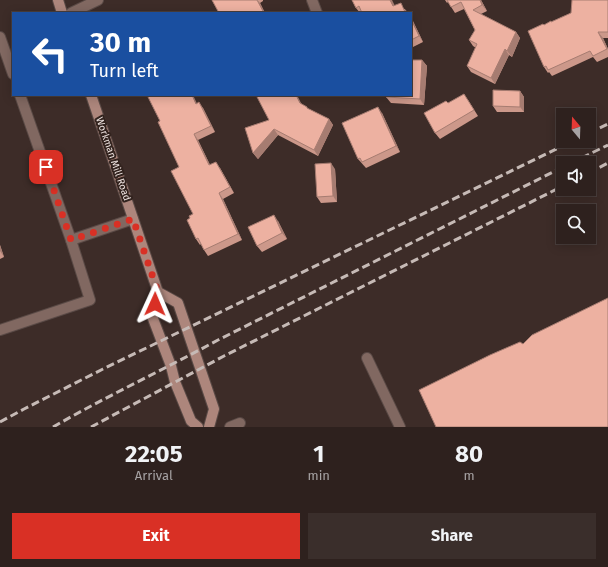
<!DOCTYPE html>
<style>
:root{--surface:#2e211e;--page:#3a2e2b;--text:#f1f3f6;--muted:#a7a3a4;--line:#493e3c;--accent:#d93025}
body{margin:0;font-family:"Fira Sans",sans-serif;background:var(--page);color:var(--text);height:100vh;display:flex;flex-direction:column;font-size:15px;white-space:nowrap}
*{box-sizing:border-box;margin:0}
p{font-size:13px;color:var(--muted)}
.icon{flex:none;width:22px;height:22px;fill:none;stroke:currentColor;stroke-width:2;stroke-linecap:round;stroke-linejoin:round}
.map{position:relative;height:427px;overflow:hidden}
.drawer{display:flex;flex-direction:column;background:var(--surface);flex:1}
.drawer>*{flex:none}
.top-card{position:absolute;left:12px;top:12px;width:400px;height:84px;border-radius:0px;box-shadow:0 2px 10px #0003,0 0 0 1px var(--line);background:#1a4fa0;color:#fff;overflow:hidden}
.needle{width:26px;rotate:341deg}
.tools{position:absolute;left:556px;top:108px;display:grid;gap:8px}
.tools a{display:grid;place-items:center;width:40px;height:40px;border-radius:0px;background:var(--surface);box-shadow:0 2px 10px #0003,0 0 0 1px var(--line);font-size:20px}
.pin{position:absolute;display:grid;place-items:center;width:34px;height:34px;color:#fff;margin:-17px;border-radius:8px;box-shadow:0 2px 6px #0006}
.me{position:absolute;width:44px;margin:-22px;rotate:1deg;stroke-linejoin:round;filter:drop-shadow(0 0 3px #0008)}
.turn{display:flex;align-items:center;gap:14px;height:84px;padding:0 12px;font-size:18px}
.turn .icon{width:52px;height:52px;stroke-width:2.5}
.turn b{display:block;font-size:28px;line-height:34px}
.eta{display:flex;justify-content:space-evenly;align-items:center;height:68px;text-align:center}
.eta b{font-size:24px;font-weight:700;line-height:28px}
.button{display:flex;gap:8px;margin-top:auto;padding:8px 12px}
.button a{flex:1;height:46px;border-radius:0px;background:var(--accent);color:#fff;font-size:16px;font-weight:700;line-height:46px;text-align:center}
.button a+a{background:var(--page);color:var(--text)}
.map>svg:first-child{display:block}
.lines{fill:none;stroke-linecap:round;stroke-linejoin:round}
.lane-casing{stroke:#5a4a46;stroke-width:12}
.street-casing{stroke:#5a4a46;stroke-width:12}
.secondary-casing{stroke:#5a4a46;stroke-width:12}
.lane{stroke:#816861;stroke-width:10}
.street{stroke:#816861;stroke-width:10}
.secondary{stroke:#ad867c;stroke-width:10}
.rail{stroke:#c6bab6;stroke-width:3;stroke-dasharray:8 4;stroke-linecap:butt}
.wall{fill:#cc988a}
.shaded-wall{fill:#a67c71}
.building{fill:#edb1a1;stroke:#a67c71}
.route{stroke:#d93025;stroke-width:7;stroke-dasharray:0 12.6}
.labels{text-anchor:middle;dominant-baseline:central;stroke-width:4;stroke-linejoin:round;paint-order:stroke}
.street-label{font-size:10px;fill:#f3e8e5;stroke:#32231e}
</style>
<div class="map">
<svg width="608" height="427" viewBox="0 0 608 427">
<rect width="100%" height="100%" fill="#3d2c28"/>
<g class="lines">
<!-- lane casing -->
<g class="lane-casing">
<g id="lane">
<path d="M0 37 13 74"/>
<path d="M20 95 71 240"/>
<path d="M0 330 90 300 71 240 133 219"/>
<path d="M367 358 400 427"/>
<path d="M230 427 240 423"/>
</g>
</g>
<!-- street casing -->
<g class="street-casing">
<g id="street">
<path d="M312 0 317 13"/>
<path d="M71 13 98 0"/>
</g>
</g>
<!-- secondary casing -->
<g class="secondary-casing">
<g id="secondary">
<path d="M58 0 62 13"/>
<path d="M91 95 158 292 152 316 171 366 175 382 191 421 198 427"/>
<path d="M158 292 178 303 214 409 209 427"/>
</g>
</g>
<!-- lane -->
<use href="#lane" class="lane"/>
<!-- street -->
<use href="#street" class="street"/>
<!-- secondary -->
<use href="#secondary" class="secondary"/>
<!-- rail -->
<g class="rail">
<path d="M589 133 608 124"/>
<path d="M571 163 608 145"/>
<path d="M589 173 608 163"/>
<path d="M0 422 24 409 103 369 573 141"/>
<path d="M53 427C107 396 163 370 218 340L563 167"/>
<path d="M91 427 224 356 563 186"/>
</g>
</g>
<!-- wall -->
<g class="wall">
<path d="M212 0H263V1L260 3 265 13H219Z"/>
<path d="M352 0 394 6 405 9 406 11H407L409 13H360L356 8Z"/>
<path d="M445 0H481L487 11 481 14 516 32 520 38 512 57 509 55 495 84 471 72 467 66 476 48 473 46 469 40 475 30 464 9 455 13 448 2 447 3Z"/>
<path d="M608 0V38H603L608 49V57L597 62 593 57 552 76 549 72 548 73 544 67V25L551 22 571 13Z"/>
<path d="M411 17 423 42 411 48Z"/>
<path d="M422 60 427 66 424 105 391 103 386 97Z"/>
<path d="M520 91 524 97V112H497L493 106Z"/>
<path d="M468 100 478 116 440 139 435 133 448 103Z"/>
<path d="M197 103 203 108 215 132 198 140 210 165 220 168 234 193 223 199 242 240 208 256 204 250 201 244 200 245 196 239 190 218 193 214 179 167 160 121Z"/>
<path d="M301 104 309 110 329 119 333 125 318 156 278 135 258 159 253 153 269 120Z"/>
<path d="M382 113 400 152 366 168 358 159Z"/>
<path d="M335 169 337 202 321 203 317 197Z"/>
<path d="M278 221 287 239 262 252 257 246Z"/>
<path d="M0 245 4 257 0 259Z"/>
</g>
<!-- shaded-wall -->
<g class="shaded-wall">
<path d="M257 0 260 3 265 13H264Z"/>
<path d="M390 0H392L398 12 393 6Z"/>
<path d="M480 0H481L487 11 482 5Z"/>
<path d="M411 17 423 42 419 36 411 19Z"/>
<path d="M516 32 520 38 512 57 507 51Z"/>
<path d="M598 32 603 38 608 49V50Z"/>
<path d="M505 49 509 55 495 84 491 78Z"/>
<path d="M422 60 427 66 424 105 420 99Z"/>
<path d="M520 91 524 97V112L520 107Z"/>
<path d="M192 95H193L200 110 196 104Z"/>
<path d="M296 95H297L304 109 300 103Z"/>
<path d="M199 102 203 108 215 132 211 126Z"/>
<path d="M378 107 382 113 400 152 396 146Z"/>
<path d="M329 119 333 125 318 156 314 150Z"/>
<path d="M274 129 278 135 258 159 253 153Z"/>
<path d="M194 134 198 140 213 171 209 165Z"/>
<path d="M216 162 220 168 234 193 230 187Z"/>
<path d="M331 163 335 169 337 202 333 196Z"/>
<path d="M219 193 223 199 242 240 238 234Z"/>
<path d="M274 215 278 221 287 239 282 233Z"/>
<path d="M0 245 4 257 0 251Z"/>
</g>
<!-- building -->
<g class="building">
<path d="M212 0H257L264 13H219Z"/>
<path d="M352 0H390L393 6 401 3 405 12 407 11 408 13H362L359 6 356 8Z"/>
<path d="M447 0H480L482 5 473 10 516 32 507 51 505 49 491 78 467 66 477 44 469 40 475 30 461 2 451 7Z"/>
<path d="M572 0H608V32H598L607 49 593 56 590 51 548 70 546 66 544 67 528 31 543 24 544 25 551 21V22L571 13Z"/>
<path d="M411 19 419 36 411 40Z"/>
<path d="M411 60H422L420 99 386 97 387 95H411Z"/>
<path d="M493 90 520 91V107L493 106Z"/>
<path d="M464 94 474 110 435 133 424 113 446 101 448 103Z"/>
<path d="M147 95H192L196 104 199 102 211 126 194 134 209 165 216 162 230 187 219 193 238 234 204 250 198 238 196 239 187 220 190 218 189 216 193 214 171 171 179 167 158 122 160 121Z"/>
<path d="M256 95H296L300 103 307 107V108L329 119 314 150 274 129 253 153 245 128 269 120Z"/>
<path d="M378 107 396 146 362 162 360 158 358 159 342 123Z"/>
<path d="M331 163 333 196 317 197 315 164Z"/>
<path d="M274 215 282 233 257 246 248 227Z"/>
<path d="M608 298V427H436L419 390 490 355 520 342 523 344 532 335Z"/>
</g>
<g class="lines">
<!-- route -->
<path class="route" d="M46 167 71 240 133 219 158 292 155 304"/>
</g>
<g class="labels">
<!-- street labels -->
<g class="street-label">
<text transform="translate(113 159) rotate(71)">Workman Mill Road</text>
</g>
</g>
</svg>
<div class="tools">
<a><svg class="needle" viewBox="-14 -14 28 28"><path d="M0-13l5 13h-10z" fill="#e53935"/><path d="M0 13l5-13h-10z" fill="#a7a3a4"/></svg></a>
<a><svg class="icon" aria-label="sound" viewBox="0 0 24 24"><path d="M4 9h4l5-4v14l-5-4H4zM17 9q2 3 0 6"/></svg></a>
<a><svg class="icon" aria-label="search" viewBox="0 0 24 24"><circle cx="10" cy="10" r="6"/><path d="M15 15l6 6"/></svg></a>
</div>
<div class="pin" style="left:46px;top:167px;background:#d93025"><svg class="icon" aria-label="arrive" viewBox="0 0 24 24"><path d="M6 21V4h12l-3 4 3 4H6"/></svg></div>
<svg class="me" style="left:155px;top:304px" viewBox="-20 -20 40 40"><path d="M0-17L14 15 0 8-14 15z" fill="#d93025" stroke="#fff" stroke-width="4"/></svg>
<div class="top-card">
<div class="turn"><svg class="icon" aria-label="left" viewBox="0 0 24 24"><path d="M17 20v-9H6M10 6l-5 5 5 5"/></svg><div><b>30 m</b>Turn left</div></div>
</div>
</div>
<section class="drawer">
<div class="eta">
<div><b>22:05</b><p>Arrival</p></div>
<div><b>1</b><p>min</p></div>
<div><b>80</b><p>m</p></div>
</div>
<div class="button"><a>Exit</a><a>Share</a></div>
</section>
